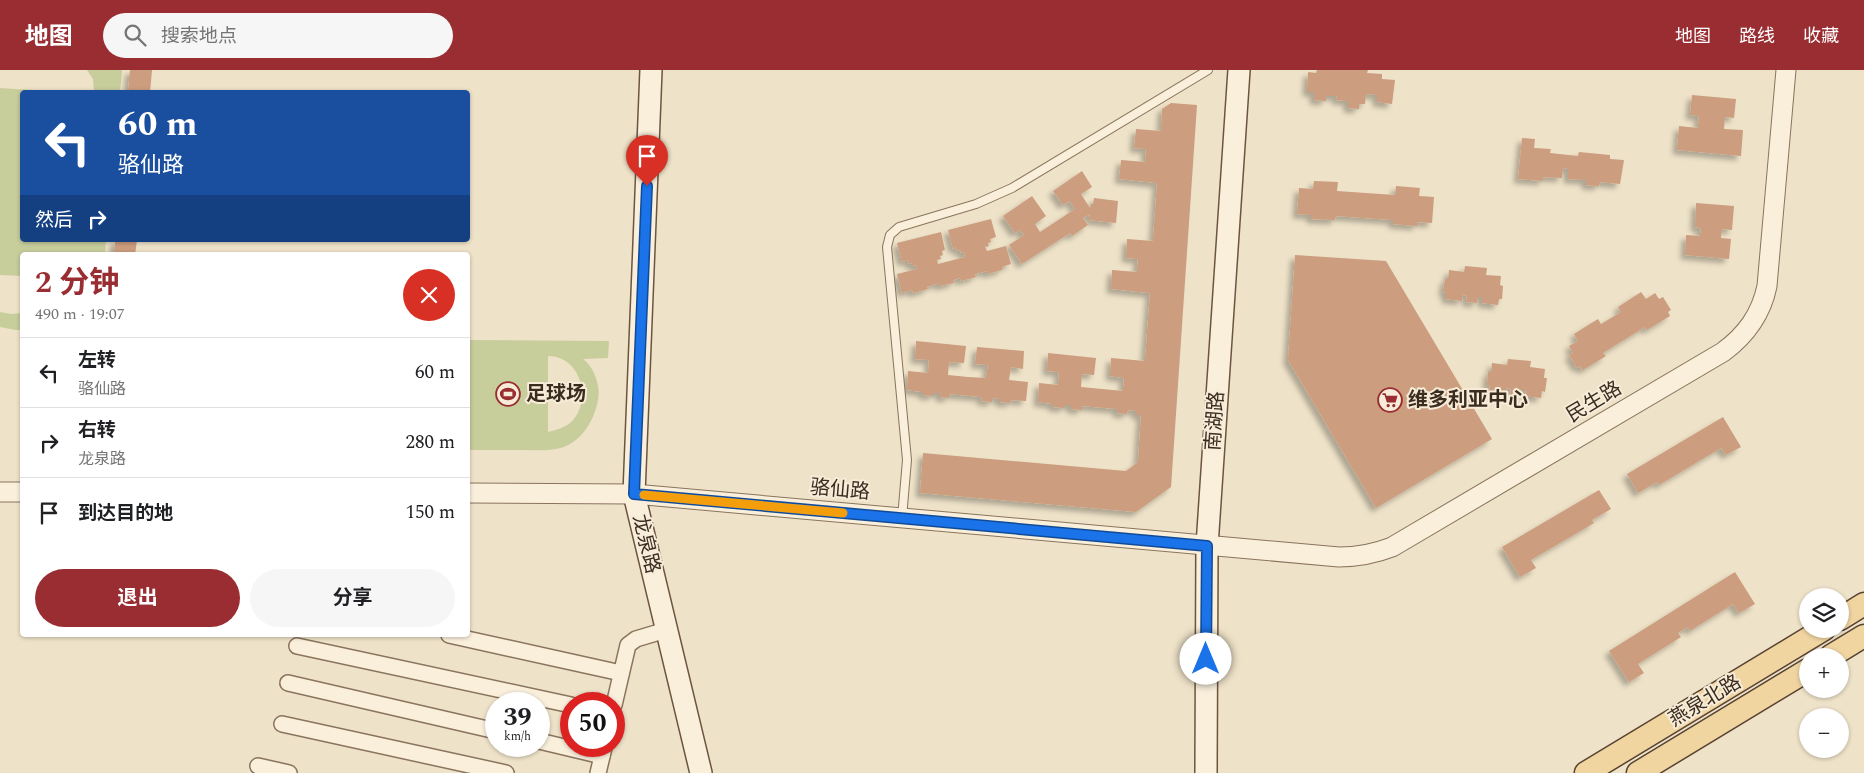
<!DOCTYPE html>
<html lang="zh">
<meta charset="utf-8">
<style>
:root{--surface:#fff;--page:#f6f6f6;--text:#202124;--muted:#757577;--line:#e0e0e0;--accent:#992d31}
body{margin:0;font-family:Spectral,"Noto Sans SC",serif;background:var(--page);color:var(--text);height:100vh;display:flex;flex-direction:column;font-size:19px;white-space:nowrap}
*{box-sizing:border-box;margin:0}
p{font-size:16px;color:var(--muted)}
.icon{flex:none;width:28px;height:28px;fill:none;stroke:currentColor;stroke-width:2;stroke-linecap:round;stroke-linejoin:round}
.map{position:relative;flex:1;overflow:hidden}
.sheet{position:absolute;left:20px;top:182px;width:450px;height:385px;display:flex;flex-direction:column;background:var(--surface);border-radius:5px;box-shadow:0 1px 4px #0004}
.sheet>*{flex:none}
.guide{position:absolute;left:20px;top:20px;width:450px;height:152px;border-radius:5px;box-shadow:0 1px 4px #0004;background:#1a4fa0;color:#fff;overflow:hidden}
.controls{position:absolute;left:1799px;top:518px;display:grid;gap:10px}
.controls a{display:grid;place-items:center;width:50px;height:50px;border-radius:50%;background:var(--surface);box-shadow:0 1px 4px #0004;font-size:25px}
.speed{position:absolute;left:485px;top:622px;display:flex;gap:10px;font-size:25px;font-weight:700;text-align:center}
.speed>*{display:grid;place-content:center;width:65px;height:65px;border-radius:50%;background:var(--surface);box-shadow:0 1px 4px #0004;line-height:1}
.speed small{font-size:12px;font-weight:400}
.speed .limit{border:8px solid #d22;background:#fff;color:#111}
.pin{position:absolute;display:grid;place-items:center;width:42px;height:42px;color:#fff;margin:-51px -21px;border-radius:50% 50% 50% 0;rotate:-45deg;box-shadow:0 0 5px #0007}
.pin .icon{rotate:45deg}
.me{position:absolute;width:55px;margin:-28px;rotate:0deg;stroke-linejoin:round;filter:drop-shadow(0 0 4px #0008)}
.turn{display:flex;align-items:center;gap:18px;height:105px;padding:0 15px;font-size:22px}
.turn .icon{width:65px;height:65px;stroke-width:2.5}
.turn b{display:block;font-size:35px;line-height:42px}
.then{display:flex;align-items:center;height:48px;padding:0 15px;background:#0003;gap:10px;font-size:19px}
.round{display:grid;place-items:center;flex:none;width:52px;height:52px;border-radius:26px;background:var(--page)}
.head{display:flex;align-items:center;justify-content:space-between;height:85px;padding:0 15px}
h1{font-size:30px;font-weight:700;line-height:38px;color:var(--accent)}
.cta{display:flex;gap:10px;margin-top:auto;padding:10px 15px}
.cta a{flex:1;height:58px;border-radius:30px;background:var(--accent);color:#fff;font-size:20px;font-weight:700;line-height:58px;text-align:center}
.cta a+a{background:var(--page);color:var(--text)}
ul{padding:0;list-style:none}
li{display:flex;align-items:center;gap:15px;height:70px;padding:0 15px;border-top:1px solid var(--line)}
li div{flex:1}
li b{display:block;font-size:19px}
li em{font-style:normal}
header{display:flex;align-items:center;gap:30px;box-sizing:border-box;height:70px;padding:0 25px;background:var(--accent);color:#fff}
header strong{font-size:24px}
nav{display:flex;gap:28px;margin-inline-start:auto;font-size:18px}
.search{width:350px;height:45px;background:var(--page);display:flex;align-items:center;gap:12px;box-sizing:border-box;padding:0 18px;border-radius:28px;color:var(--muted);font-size:19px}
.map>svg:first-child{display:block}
.pitch{fill:#c8cd9c;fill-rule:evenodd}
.building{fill:#cc9d7e;filter:url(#shadow)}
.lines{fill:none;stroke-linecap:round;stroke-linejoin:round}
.service-casing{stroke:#8a745d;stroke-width:10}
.minor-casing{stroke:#8a745d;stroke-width:18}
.tertiary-casing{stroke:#8a745d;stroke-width:21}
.secondary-casing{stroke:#6c5540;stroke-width:24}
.primary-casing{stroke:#584231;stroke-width:25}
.service{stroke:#f9efdb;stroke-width:8}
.minor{stroke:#f9efdb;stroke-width:15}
.tertiary{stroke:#f9efdb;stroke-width:19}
.secondary{stroke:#f9efdb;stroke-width:21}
.primary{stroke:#f0d5a1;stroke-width:22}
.route-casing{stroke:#114b97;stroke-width:12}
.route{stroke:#1a73e8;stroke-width:9}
.slow{stroke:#f59e0b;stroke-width:9}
.labels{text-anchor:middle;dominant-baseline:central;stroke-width:4;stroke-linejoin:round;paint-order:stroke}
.poi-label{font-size:20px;font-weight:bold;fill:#3b2c20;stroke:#f6ecd8;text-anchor:start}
.street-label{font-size:20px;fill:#3b2c20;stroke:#f6ecd8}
</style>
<header>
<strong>地图</strong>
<div class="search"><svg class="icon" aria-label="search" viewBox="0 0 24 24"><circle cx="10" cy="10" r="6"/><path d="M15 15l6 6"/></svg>搜索地点</div>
<nav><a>地图</a><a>路线</a><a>收藏</a></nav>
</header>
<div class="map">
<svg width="1864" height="703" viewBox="0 0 1864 703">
<defs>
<filter id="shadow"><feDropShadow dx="-4.5" dy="4.5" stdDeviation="2.5" flood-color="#0004"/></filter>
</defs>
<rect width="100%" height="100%" fill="#eee2c8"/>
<!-- pitch -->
<g class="pitch">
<path d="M87 0H122L120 22H94L93 9Z"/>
<path d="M0 18 63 22H22V170H106L105 185H22V206L0 205Z"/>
<path d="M0 242 11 244 22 243V260H16L0 257Z"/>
<path d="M468 270 609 271 608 288 583 289C594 297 601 316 598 330 594 352 580 375 556 379 545 381 532 380 521 380 503 380 485 380 468 380ZM548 286C582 286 593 333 570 353 564 358 556 360 548 362Z"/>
</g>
<!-- building -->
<g class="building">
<path d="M130 0H152L150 22H128Z"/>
<path d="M1317 0H1368L1367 3 1382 4V9L1395 10 1392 34 1377 32V25L1366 24 1365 34H1359V39L1348 38V31L1336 30 1337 26H1326V31L1314 30V22H1307L1308 2 1316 3Z"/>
<path d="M1692 25 1736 29 1734 48 1725 47 1724 59 1743 60 1741 86 1677 80 1679 56 1698 58 1699 46 1690 45Z"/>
<path d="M1171 33 1197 35 1171 417 1136 442 920 423 923 383 1126 401 1138 392 1141 345H1136V341L1128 340 1127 344 1117 343V339L1082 336V340L1071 339V335H1064V338L1053 337V334L1038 332 1039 313 1058 315 1059 302 1047 301 1048 283 1096 288 1094 305 1082 304 1081 317 1123 321 1124 308 1110 306 1111 288 1145 291 1150 223 1111 219 1112 200 1137 202 1138 189 1126 188 1127 169 1153 171 1157 113 1119 109 1121 90 1145 92 1146 79 1134 78 1136 59 1161 61 1162 39Z"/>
<path d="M1522 68 1535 69 1534 78 1551 79 1550 83 1578 86 1579 82 1610 85V89L1624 90 1620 114 1600 112 1599 116 1586 115V110L1568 109V99L1563 98 1562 108 1543 107V111L1518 109Z"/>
<path d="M1082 101 1092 117 1081 124 1090 138 1091 134H1093L1094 128 1118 131 1116 153 1089 150 1090 144 1083 148 1088 155 1072 166 1070 163 1022 194 1009 175 1024 165 1020 160 1015 163 1003 146 1032 126 1046 146 1035 154 1040 162 1075 139 1070 131 1063 135 1053 121Z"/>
<path d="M1314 111 1338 112 1337 121 1395 125 1396 116 1420 118 1419 126 1434 127 1432 153 1417 152V156L1393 154V150L1336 146 1335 150 1311 149V145L1297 144 1299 118 1313 119Z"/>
<path d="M1696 133 1734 136 1732 160 1722 159 1721 168 1731 169 1729 189 1685 185 1686 165 1700 166 1701 158 1695 157Z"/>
<path d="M991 149 996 167 990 169 991 172 988 173 989 176 985 177 987 181 1006 176 1011 194 1002 197V200L987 204V201L975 204 976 207 961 211 960 208 953 210 954 213 939 216V213L927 217 928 219 913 223 912 220 902 223 897 204 917 199 916 195 912 196V193L909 194 908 190 902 192 897 173 941 162 945 180 942 181 943 185 940 186 941 189 937 190 938 194 965 187 964 182 961 183 960 180 957 181 956 177 953 179 948 160Z"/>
<path d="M115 170H137L135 185H114Z"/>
<path d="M1295 185 1386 191 1492 369 1376 438 1288 290Z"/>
<path d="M1465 196 1487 198 1486 205 1501 206 1500 215 1503 216 1502 229H1499L1498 235 1482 233V227H1478L1477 233 1466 232 1467 226 1463 225 1462 231 1446 229V223L1443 222 1445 209H1448L1449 200 1464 202Z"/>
<path d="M1641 222 1646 229 1655 223 1659 229 1663 227 1671 240 1668 242 1670 246 1647 260 1645 257 1603 283 1606 286 1583 300 1580 296 1577 298 1569 285 1573 283 1569 276 1578 271 1574 264 1598 249 1601 254 1621 242 1618 237Z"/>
<path d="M916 271 966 276 964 293 949 292 948 305 968 307 986 308 988 295 975 294 977 277 1024 281 1023 299 1011 297 1009 310 1028 312 1026 331 1011 330 1010 333 1000 332V329L993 328 992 332 981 331 982 327 949 324V328L940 327V323H933V326L923 325V322L907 320 908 301 928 303 929 290 915 289Z"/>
<path d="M1508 289 1531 291 1530 297 1545 299 1544 308H1547L1545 322 1542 321 1541 328 1525 326 1526 320H1521V326L1510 325 1511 319 1506 318V324L1489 322 1490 316 1487 315 1488 302H1491L1492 293 1507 295Z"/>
<path d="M1723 347 1741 377 1726 385 1721 378 1659 415 1657 412 1638 423 1627 404Z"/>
<path d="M1599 420 1611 439 1592 450 1594 453 1531 490 1536 498 1520 507 1502 477Z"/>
<path d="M1735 502 1755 534 1739 543 1733 534 1690 561 1688 557 1678 563 1681 567 1638 594 1644 603 1629 612 1609 581Z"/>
</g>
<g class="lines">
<!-- service casing -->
<g class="service-casing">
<path id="service" d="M902 448 907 390 887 177 890 165 899 157 976 134 1012 118 1208 0"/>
</g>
<!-- minor casing -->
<g class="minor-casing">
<g id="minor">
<path d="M449 565 621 603"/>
<path d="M297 576 571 635"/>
<path d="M288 613 496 661"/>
<path d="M614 635 628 575 636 569 666 560"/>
<path d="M282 654 506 703"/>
<path d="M539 671 602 686"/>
<path d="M258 696 289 703"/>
<path d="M598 703 604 678"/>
</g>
</g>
<!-- tertiary casing -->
<g class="tertiary-casing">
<g id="tertiary">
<path d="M0 422H22"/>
<path d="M468 423 634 424 1339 487C1359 487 1374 484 1392 477L1723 282C1746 265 1761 245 1767 216L1786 0"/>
</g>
</g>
<!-- secondary casing -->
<g class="secondary-casing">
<g id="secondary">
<path d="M651 0 634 424 701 703"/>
<path d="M1206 703 1207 476 1239 0"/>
</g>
</g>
<!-- primary casing -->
<g class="primary-casing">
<g id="primary">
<path d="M1840 549 1864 534"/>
<path d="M1831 586 1864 566"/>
<path d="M1586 703 1824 559"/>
<path d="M1638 703 1808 600"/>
</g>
</g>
<!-- service -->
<use href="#service" class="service"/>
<!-- minor -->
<use href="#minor" class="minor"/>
<!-- tertiary -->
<use href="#tertiary" class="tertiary"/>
<!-- secondary -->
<use href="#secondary" class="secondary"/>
<!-- primary -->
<use href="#primary" class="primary"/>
</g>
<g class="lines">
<!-- route casing -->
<g class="route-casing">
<path id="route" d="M647 116 634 424 1207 476 1206 589"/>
</g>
<!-- route -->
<use href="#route" class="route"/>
<!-- slow -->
<path class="slow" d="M644 425 843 443"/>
</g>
<!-- icons -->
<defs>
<g id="stadium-ring" transform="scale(1.25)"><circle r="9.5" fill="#f6ecd8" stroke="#992d31" stroke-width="1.5"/><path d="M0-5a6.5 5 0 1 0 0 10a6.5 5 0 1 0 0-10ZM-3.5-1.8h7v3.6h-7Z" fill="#992d31"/></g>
<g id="supermarket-ring" transform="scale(1.25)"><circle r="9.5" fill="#f6ecd8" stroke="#992d31" stroke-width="1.5"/><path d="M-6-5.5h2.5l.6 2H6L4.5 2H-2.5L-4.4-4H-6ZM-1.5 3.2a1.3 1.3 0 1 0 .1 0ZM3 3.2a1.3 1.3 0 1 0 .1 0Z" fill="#992d31"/></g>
</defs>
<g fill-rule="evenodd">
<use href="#stadium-ring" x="508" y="324"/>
<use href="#supermarket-ring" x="1390" y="330"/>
</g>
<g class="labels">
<!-- poi labels -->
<g class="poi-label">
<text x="526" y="324">足球场</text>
<text x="1408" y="330">维多利亚中心</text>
</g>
<!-- street labels -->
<g class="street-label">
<text transform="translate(1594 332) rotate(-31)">民生路</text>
<text transform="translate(1215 351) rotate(-86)">南湖路</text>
<text transform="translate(840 420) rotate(5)">骆仙路</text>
<text transform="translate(646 474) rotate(76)">龙泉路</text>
<text transform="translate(1705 631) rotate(-31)">燕泉北路</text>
</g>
</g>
</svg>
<div class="controls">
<a><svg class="icon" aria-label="layers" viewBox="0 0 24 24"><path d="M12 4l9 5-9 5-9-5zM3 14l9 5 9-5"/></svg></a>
<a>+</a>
<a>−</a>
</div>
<div class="speed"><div>39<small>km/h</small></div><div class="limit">50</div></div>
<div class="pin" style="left:647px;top:116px;background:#d93025"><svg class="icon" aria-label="arrive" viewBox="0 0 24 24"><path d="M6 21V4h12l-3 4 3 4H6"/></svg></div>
<svg class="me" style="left:1206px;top:589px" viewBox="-20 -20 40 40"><circle r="19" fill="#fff"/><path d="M0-13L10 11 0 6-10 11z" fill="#1a73e8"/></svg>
<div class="guide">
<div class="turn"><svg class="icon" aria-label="left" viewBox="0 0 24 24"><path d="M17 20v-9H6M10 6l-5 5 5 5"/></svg><div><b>60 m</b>骆仙路</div></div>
<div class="then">然后<svg class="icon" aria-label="right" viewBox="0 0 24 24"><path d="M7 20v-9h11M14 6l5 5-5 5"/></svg></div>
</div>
<section class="sheet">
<div class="head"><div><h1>2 分钟</h1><p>490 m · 19:07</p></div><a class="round" style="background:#d93025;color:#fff"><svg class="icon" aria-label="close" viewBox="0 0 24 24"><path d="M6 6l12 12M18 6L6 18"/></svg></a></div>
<ul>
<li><svg class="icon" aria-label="left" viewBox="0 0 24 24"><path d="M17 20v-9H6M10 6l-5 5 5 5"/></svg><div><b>左转</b><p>骆仙路</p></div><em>60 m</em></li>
<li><svg class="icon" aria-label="right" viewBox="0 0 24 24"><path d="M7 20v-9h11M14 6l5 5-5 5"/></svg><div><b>右转</b><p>龙泉路</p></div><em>280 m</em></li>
<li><svg class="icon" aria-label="arrive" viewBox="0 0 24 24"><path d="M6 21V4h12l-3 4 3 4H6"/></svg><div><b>到达目的地</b></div><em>150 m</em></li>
</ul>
<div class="cta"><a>退出</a><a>分享</a></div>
</section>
</div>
